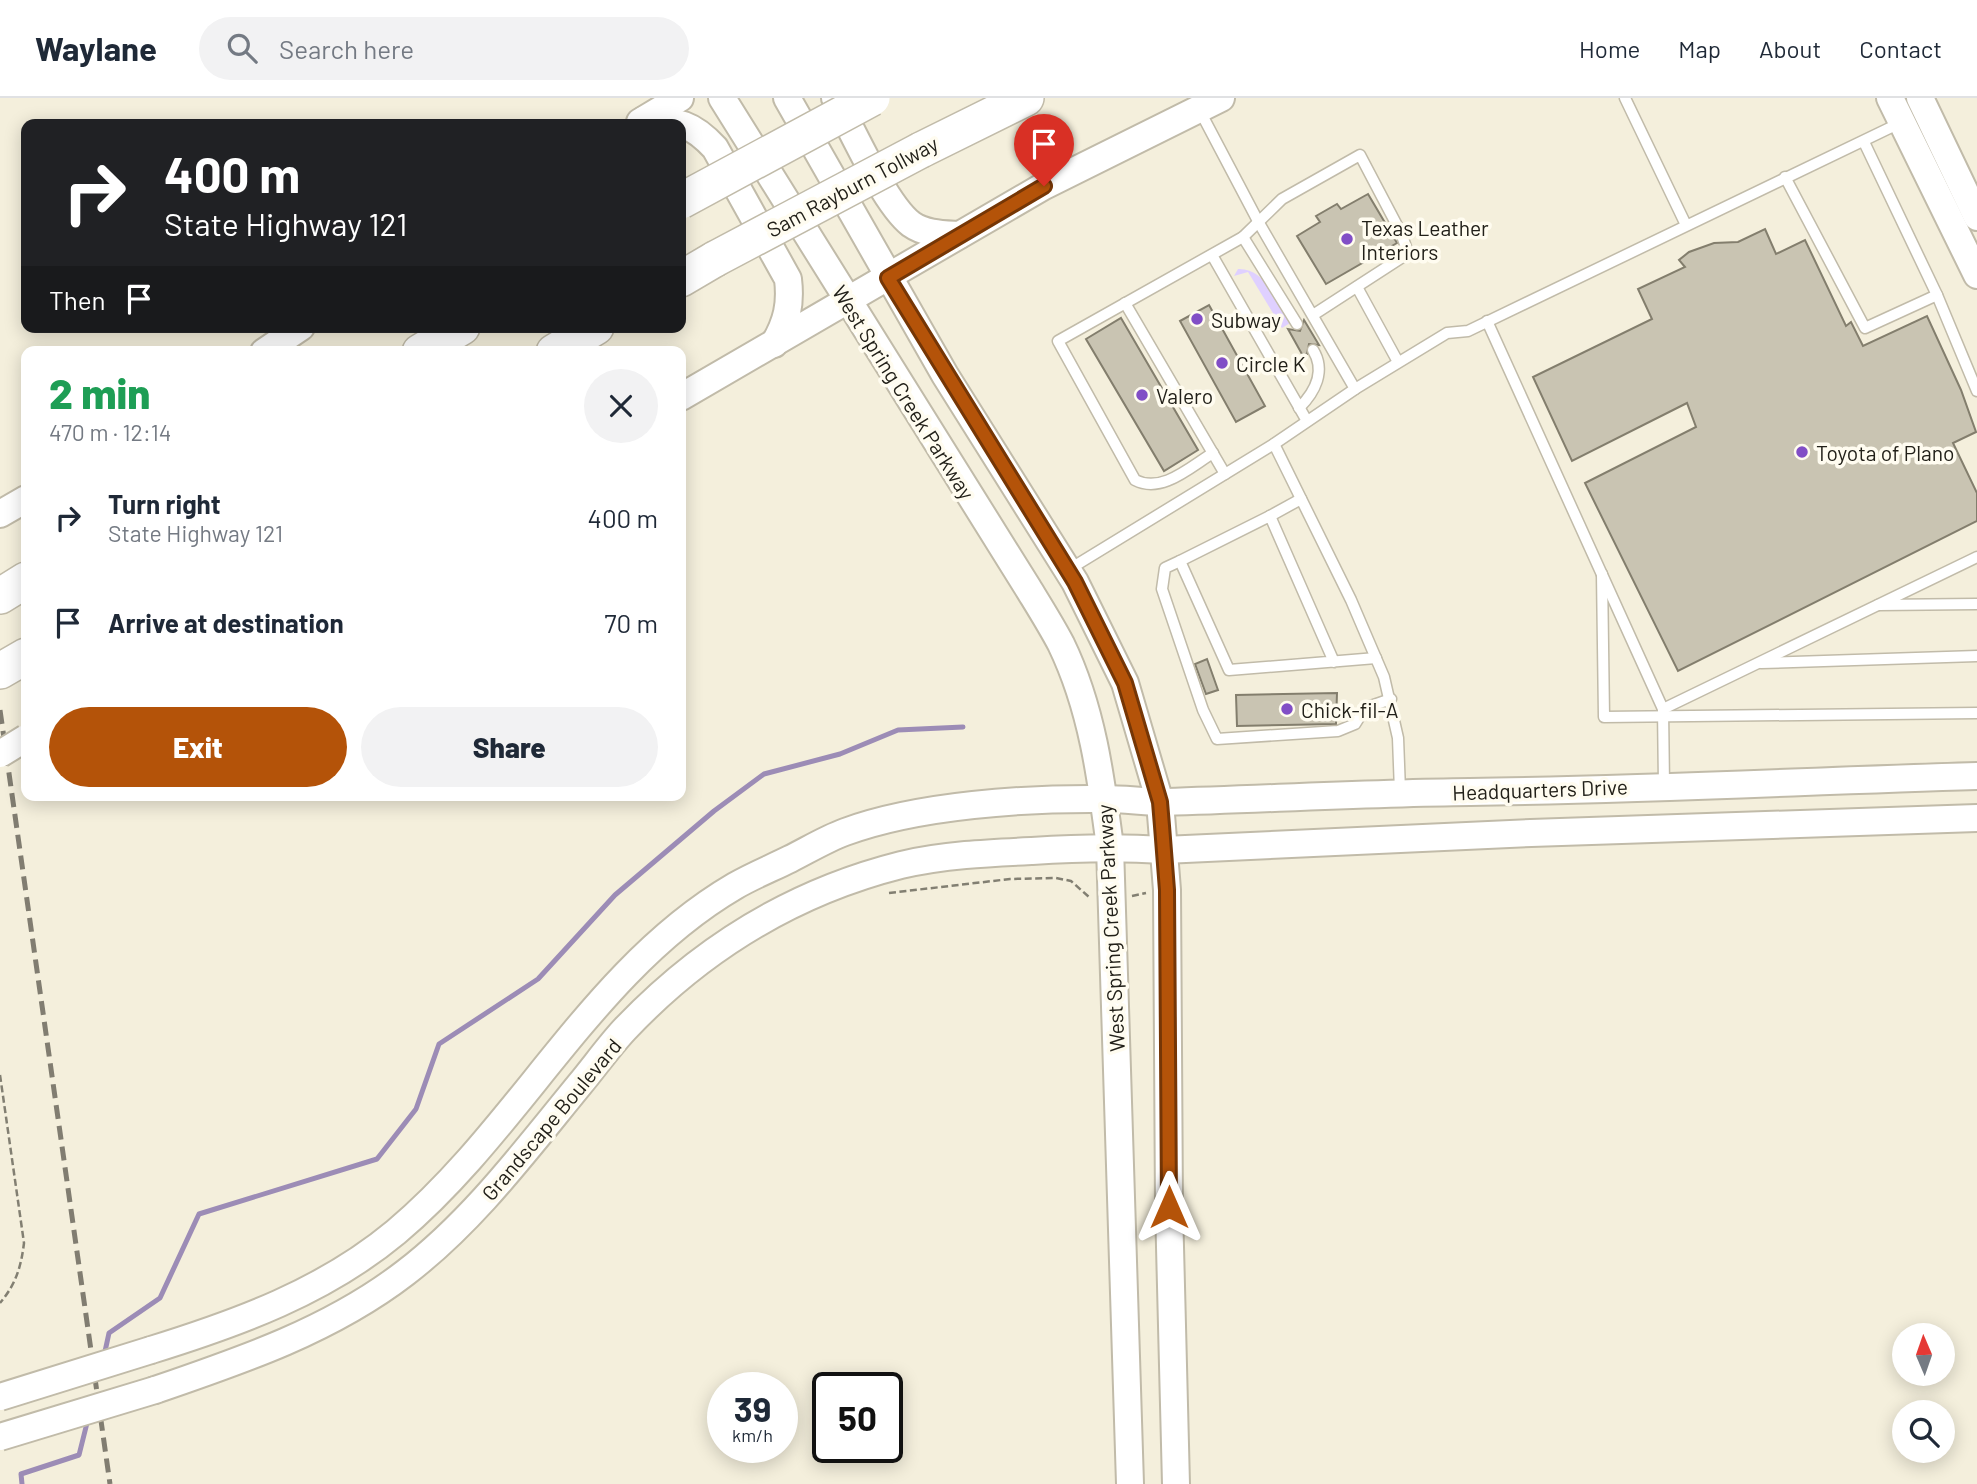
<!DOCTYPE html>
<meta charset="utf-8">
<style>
:root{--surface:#fff;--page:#f2f2f3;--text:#1f2937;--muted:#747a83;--line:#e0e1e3;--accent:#b45309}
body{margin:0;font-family:Barlow,sans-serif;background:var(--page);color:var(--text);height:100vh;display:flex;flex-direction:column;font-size:26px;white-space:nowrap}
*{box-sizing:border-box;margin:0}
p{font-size:23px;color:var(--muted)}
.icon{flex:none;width:38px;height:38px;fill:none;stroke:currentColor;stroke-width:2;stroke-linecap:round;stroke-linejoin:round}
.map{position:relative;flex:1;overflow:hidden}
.side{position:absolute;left:21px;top:248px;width:665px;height:455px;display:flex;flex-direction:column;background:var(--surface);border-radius:14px;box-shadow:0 4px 18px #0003}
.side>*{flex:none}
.guide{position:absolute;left:21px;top:21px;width:665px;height:214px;border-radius:14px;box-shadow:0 4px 18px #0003;background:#202124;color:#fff;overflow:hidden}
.needle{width:46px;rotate:358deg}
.tools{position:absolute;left:1892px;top:1225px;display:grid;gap:14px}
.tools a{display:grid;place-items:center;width:63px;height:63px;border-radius:50%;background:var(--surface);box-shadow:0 4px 18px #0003;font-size:35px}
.speed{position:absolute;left:707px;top:1274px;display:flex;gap:14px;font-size:35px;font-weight:700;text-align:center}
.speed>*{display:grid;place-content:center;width:91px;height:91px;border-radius:50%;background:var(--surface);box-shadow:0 4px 18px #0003;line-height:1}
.speed small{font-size:18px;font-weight:400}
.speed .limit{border:4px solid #111;border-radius:10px;background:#fff;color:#111}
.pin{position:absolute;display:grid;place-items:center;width:60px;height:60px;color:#fff;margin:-72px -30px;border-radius:50% 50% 50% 0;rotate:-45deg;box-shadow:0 0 7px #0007}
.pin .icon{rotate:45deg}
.me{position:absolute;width:77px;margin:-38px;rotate:0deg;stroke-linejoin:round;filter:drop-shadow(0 0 5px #0008)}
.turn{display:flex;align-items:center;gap:24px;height:147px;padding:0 28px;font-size:32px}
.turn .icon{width:91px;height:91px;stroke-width:2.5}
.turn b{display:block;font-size:49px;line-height:60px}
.then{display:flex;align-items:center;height:66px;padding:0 28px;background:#0003;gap:14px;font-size:26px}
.round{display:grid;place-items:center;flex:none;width:74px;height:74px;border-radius:37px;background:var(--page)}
.summary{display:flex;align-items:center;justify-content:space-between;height:119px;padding:0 28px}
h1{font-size:42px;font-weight:800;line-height:52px;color:#1e9e55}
.action{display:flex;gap:14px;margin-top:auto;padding:14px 28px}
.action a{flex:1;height:80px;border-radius:42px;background:var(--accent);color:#fff;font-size:28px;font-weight:800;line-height:80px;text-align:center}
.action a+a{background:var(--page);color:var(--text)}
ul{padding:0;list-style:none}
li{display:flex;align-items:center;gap:21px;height:105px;padding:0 28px}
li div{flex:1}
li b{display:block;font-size:26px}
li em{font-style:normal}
header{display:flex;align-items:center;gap:42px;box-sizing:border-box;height:98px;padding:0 35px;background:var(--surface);border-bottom:2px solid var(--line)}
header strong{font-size:33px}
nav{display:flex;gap:38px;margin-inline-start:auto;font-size:24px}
.search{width:490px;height:63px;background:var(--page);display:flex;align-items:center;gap:18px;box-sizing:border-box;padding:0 24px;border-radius:38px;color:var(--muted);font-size:26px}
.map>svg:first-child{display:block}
.green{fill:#dfd0ff}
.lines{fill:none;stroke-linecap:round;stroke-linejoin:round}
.stream{stroke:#9c8cb6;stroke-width:5}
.building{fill:#c9c4b2;stroke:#837e6d;stroke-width:2}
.lane-casing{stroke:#c1bba9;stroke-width:13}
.secondary-casing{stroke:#c1bba9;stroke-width:30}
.highway-casing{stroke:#c1bba9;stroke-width:38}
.path{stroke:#827f72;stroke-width:2.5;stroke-dasharray:7 3.5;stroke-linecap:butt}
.lane{stroke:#fff;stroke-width:10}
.secondary{stroke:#fff;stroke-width:26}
.highway{stroke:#fff;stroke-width:35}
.rail{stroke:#817d71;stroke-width:5;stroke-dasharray:14 7;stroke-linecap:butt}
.secondary-bridge-casing{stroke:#c1bba9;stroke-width:30;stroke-linecap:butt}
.highway-bridge-casing{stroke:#c1bba9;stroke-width:38;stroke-linecap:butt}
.secondary-bridge{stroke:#fff;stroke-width:26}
.highway-bridge{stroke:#fff;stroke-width:35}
.route-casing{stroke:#753606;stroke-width:18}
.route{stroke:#b45309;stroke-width:12}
.poi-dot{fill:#814ec6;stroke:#fffcf0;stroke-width:2.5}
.labels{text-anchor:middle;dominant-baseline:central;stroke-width:7;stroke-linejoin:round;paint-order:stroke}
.street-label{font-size:21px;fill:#222019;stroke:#fffcf0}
.poi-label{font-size:21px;fill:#222019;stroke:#fffcf0;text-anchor:start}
</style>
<header>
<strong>Waylane</strong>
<div class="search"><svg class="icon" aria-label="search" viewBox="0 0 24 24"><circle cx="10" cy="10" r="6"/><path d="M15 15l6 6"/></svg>Search here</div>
<nav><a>Home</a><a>Map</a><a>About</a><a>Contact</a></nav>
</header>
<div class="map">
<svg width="1977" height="1386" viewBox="0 0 1977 1386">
<rect width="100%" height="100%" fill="#f4efdc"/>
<!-- green -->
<path class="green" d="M1238 171C1266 170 1278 205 1290 225L1282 230 1279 226 1265 232 1263 228 1276 220 1248 174 1234 178Z"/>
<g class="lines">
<!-- stream -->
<g class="stream">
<path d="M104 1258 109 1235 160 1200 199 1116 377 1061 416 1011 439 946 538 881 615 797 714 713 764 676 840 656 898 632 963 629"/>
<path d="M22 1386 21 1376 79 1357 88 1321"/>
</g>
</g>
<!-- building -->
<g class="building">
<path d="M1368 96 1397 145 1326 186 1297 138 1320 124 1316 118 1337 106 1341 111Z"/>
<path d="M1765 131 1776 156 1805 142 1846 228 1851 224 1863 248 1927 218 1961 292 1976 334 1953 345 1977 395V423L1678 573 1585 385 1696 329 1687 305 1572 363 1533 279 1652 221 1638 191 1685 169 1679 162 1689 154 1714 145 1738 144Z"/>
<path d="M1209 207 1265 308 1236 324 1180 223Z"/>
<path d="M1121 220 1198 352 1164 373 1086 241Z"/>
<path d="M1304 222 1319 247 1309 246 1307 256 1303 258 1288 231 1300 233Z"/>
<path d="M1207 561 1218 592 1206 596 1195 566Z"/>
<path d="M1337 595 1336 626 1237 628 1236 597Z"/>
</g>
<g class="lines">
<!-- lane casing -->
<g class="lane-casing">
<g id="lane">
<path d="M1625 0 1686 127"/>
<path d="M1864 44 1937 197"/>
<path d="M1785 79 1865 230 1937 197 1977 293"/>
<path d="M1243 139 1297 226"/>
<path d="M1212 157 1307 323"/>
<path d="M1357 189 1398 264"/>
<path d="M1125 205 1225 376"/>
<path d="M1487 223 1663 611 1664 687"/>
<path d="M1355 291 1447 235 1468 233 1900 25"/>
<path d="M1299 310C1315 294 1326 273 1313 252"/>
<path d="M1274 346 1351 502 1384 579 1398 640 1400 693"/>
<path d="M1213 355C1190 369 1162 396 1135 382L1058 243 1243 139 1282 101 1360 57 1401 135 1406 149 1404 158 1313 217"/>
<path d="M1270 418 1301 401"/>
<path d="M1180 463 1165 470 1162 491 1203 612 1217 641 1338 633 1355 626 1365 610 1391 601"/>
<path d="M1068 472 1274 346 1355 291 1259 125 1200 13"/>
<path d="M1602 476 1604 619 1977 615"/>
<path d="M1878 507 1977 506"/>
<path d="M1334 564 1270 418 1180 463 1229 572 1376 560"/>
<path d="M1761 565 1977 558"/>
<path d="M1663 611 1977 459"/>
</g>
</g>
<!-- secondary casing -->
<g class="secondary-casing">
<g id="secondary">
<path d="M722 0 1028 490C1039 508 1051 527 1061 546 1092 610 1101 679 1110 749L1130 1386"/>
<path d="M787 0 945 277 1075 484 1125 585 1160 704 1167 792 1169 1109 1176 1386"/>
<path d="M835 0C852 32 885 106 911 126 925 136 943 136 959 137"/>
<path d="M1890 0 1977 177"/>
<path d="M1920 0 1977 119"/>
<path d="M644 22C679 24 691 24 715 50L788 181C791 206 787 224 774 246"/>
<path d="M640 24 680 0"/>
<path d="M264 254 301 229"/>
<path d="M681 299 1044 88 1221 0"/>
<path d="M0 416 26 401"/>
<path d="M151 1252C238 1225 324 1194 396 1134 520 1030 593 871 735 788 752 778 772 770 790 761 808 752 826 741 845 734 918 707 1027 700 1105 701 1125 701 1146 704 1166 704 1267 701 1368 695 1470 694 1639 692 1808 683 1977 678"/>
<path d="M155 1292C243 1262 331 1232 405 1175 473 1123 525 1053 580 986 595 968 609 948 625 931 701 851 794 794 901 767 943 757 988 755 1032 753 1076 750 1119 749 1164 752L1531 735 1977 720"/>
</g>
</g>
<!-- highway casing -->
<g class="highway-casing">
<g id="highway">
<path d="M921 52 1026 0"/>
<path d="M681 181 715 161"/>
<path d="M420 254 462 229"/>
<path d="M554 254 596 229"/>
<path d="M0 498 26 482"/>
<path d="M0 573 26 558"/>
</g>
</g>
<!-- path -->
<g class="path">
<path d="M889 795 1010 781 1056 780 1071 783 1089 799"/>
<path d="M1132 798 1146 795"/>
<path d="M0 977 24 1145C21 1169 16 1186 0 1205"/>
</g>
<!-- lane -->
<use href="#lane" class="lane"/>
<!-- secondary -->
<use href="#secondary" class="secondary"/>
<!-- highway -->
<use href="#highway" class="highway"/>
<!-- rail -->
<path class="rail" d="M0 612 110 1386"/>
<!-- secondary-bridge casing -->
<g class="secondary-bridge-casing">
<g id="secondary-bridge">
<path d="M0 656 26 640"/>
<path d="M0 1299 151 1252"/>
<path d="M0 1339 155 1292"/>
</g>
</g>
<!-- highway-bridge casing -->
<g class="highway-bridge-casing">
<g id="highway-bridge">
<path d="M681 103 872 0"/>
<path d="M715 161 921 52"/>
</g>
</g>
<!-- secondary-bridge -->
<use href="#secondary-bridge" class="secondary-bridge"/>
<!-- highway-bridge -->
<use href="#highway-bridge" class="highway-bridge"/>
</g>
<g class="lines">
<!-- route casing -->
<g class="route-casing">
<path id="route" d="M1044 88 888 180 1075 484 1125 585 1160 704 1162 728 1167 792 1169 1109"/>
</g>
<!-- route -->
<use href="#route" class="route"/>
</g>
<!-- markers -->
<g class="poi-dot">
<circle cx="1347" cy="141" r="7"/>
<circle cx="1197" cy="221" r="7"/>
<circle cx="1222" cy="265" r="7"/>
<circle cx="1142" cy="297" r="7"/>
<circle cx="1802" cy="354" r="7"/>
<circle cx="1287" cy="611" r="7"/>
</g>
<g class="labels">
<!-- street labels -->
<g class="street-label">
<text transform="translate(852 88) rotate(-28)">Sam Rayburn Tollway</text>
<text transform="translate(904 294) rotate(58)">West Spring Creek Parkway</text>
<text transform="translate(1540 691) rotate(-2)">Headquarters Drive</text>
<text transform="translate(1110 830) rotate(-93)">West Spring Creek Parkway</text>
<text transform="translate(551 1021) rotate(-50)">Grandscape Boulevard</text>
</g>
<!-- poi labels -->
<g class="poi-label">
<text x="1361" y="129">Texas Leather<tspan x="1361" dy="24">Interiors</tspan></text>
<text x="1211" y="221">Subway</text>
<text x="1236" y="265">Circle K</text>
<text x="1156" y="297">Valero</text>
<text x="1816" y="354">Toyota of Plano</text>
<text x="1301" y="611">Chick-fil-A</text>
</g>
</g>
</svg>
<div class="tools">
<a><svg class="needle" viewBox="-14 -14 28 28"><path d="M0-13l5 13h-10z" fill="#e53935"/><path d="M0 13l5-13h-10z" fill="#747a83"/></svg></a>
<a><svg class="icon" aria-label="search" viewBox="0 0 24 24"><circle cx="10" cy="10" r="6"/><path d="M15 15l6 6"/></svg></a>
</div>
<div class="speed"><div>39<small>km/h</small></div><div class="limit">50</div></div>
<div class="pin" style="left:1044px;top:88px;background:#d93025"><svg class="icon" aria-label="arrive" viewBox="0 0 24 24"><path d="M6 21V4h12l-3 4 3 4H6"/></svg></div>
<svg class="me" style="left:1169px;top:1109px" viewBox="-20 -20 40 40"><path d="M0-17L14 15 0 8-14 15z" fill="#b45309" stroke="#fff" stroke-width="4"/></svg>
<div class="guide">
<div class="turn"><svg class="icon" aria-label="right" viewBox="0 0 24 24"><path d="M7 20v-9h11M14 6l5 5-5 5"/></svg><div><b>400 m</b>State Highway 121</div></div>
<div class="then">Then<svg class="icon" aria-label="arrive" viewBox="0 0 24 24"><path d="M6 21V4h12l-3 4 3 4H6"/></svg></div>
</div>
<section class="side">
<div class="summary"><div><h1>2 min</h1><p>470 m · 12:14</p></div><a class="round"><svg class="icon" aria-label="close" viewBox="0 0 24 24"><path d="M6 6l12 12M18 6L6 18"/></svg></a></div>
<ul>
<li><svg class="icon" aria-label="right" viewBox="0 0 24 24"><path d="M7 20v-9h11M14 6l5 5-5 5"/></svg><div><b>Turn right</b><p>State Highway 121</p></div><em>400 m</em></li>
<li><svg class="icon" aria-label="arrive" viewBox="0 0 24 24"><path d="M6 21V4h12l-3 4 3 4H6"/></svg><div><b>Arrive at destination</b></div><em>70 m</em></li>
</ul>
<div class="action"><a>Exit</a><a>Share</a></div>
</section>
</div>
